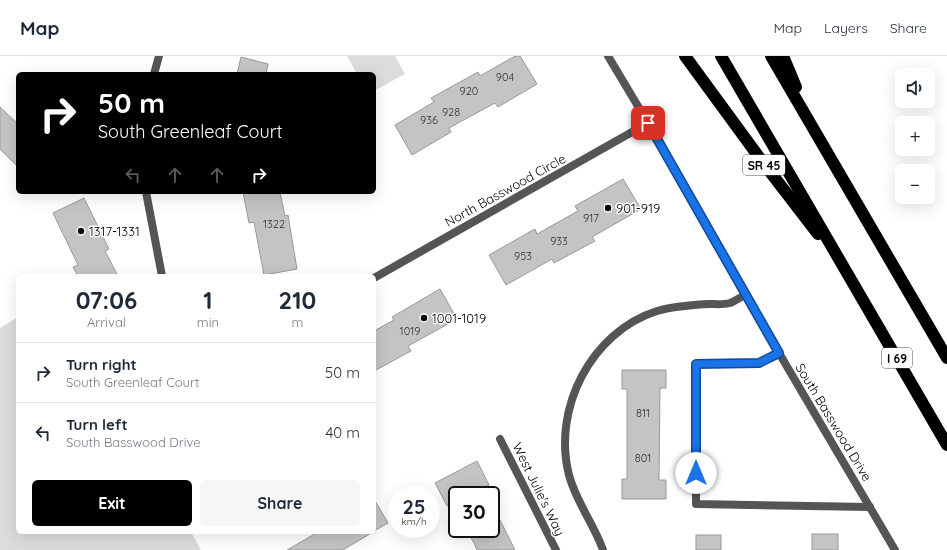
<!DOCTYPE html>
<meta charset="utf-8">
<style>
:root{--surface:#fff;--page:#f6f6f7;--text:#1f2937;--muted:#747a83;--line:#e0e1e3;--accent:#000}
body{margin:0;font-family:Quicksand,sans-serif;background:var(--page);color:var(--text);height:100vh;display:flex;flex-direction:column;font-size:15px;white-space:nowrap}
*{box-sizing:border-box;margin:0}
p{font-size:13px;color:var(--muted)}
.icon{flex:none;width:22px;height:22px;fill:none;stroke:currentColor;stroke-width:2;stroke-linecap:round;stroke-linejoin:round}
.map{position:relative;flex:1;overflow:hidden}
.side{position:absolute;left:16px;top:218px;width:360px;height:260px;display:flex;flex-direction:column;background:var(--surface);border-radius:6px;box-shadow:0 4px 16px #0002}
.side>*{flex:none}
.guide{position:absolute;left:16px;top:16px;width:360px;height:122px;border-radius:6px;box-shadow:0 4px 16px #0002;background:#000;color:#fff;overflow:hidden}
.buttons{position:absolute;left:895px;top:12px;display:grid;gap:8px}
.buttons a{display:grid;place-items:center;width:40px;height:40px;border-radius:6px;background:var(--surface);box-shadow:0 4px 16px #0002;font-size:20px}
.speed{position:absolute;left:388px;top:430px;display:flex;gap:8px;font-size:20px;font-weight:700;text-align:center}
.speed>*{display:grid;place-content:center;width:52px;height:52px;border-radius:50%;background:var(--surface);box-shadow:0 4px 16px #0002;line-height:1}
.speed small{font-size:10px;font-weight:400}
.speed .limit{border:2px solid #111;border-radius:6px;background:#fff;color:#111}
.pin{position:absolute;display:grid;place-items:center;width:34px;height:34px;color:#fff;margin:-17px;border-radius:8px;box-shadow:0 2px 6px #0006}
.me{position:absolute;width:44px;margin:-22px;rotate:0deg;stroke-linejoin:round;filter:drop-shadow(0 0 3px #0008)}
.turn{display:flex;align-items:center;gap:14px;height:84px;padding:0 16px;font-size:18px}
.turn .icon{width:52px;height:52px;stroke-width:2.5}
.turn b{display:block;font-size:28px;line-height:34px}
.lanes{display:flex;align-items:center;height:38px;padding:0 16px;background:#0003;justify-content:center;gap:20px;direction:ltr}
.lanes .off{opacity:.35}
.eta{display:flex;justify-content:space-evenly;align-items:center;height:68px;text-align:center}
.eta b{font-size:24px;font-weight:700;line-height:28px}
.cta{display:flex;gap:8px;margin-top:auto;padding:8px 16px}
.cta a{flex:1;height:46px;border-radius:6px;background:var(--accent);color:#fff;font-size:16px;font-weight:700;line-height:46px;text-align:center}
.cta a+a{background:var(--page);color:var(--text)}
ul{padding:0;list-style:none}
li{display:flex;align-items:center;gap:12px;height:60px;padding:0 16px;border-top:1px solid var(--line)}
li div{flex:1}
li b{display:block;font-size:15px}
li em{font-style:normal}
header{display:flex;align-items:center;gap:24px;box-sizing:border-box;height:56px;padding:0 20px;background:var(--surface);border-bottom:1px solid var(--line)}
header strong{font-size:19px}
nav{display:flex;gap:22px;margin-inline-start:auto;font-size:14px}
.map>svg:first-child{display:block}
.green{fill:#dcdcdc}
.building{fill:#c4c4c4;stroke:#999}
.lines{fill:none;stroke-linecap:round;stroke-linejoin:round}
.street{stroke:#555;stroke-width:8}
.highway{stroke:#000;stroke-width:12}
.route-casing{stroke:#114b97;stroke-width:10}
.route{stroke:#1a73e8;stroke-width:7}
.poi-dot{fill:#000;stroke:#fff;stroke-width:1.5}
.labels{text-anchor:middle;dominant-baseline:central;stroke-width:3;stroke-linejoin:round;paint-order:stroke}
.number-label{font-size:11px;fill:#313131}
.shield{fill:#fff;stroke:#4c4c4c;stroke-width:1}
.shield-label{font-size:12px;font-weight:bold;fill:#000}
.street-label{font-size:13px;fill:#000;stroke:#fff}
.poi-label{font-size:13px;fill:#000;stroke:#fff;text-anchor:start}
</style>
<header>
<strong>Map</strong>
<nav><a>Map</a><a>Layers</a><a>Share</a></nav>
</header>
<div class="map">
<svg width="947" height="494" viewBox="0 0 947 494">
<rect width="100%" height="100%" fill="#fff"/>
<!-- green -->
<g class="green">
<path d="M347 0H395L405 18 374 35V18H357Z"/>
<path d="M18 261V476H191L201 494H0V272Z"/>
</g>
<!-- building -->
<g class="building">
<path d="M515 0H520L537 28 498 51 495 47 449 72 451 76 412 99 395 69 434 46 431 42 478 16 480 20Z"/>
<path d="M241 1 268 8 266 18H237Z"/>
<path d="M0 51 18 68V111L0 93Z"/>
<path d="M623 123 641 153 592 181 595 185 554 207 552 203 506 229 489 199 535 173 537 178 578 155 575 150Z"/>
<path d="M243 136H280L285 160 288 159 297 213 264 219 254 166 249 167Z"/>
<path d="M84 142 109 193 105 195 118 220H78L73 211 78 209 53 157Z"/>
<path d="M440 233 457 263 408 290 411 295 374 315V275L394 264 392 261Z"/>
<path d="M622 314H666V332H660L659 424H666V443H622V423H627V333H622Z"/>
<path d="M477 405 489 429 484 432 487 439H457V445L447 450 435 427Z"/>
<path d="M374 443 388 467 374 475Z"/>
<path d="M491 446 515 494H477L474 487 466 473H491Z"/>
<path d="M318 476H373L343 494H287Z"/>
<rect x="812" y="478" width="26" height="16"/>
<rect x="696" y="479" width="25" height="15"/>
</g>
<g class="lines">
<!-- street -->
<g class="street">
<path d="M608 0 648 67 779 297 895 494"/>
<path d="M154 18 159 0"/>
<path d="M146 136 162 220"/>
<path d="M374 222 648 67"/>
<path d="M779 297 759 307 696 308V448L870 451"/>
<path d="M500 383 556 494"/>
<path d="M603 494C594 468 576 446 569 419 552 353 591 276 657 255 674 250 691 249 708 248 715 248 723 249 730 247 735 245 741 241 746 238"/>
</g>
<!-- highway -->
<g class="highway">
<path d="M685 0 764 108 818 178"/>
<path d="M721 0 947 389"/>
<path d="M771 0 947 302"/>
<path d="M783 0 796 31"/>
</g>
</g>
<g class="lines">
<!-- route casing -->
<g class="route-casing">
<path id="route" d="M648 67 779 297 759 307 696 308V417"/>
</g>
<!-- route -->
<use href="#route" class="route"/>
</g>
<!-- markers -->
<g class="poi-dot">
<circle cx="608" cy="152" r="4"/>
<circle cx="81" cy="175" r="4"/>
<circle cx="424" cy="262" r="4"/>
</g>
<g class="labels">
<!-- number labels -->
<g class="number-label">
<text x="505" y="21">904</text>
<text x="469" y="35">920</text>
<text x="451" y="56">928</text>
<text x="429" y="64">936</text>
<text x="591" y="162">917</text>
<text x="274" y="168">1322</text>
<text x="559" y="185">933</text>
<text x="523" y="200">953</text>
<text x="410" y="275">1019</text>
<text x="643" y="357">811</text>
<text x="643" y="402">801</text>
</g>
<!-- shield labels -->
<g class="shield">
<rect x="743" y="99" width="42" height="20" rx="3"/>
<rect x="882" y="292" width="30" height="20" rx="3"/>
</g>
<g class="shield-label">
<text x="764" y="109">SR 45</text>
<text x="897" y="302">I 69</text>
</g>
<!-- street labels -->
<g class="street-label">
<text transform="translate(505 134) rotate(-29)">North Basswood Circle</text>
<text transform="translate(834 366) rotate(59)">South Basswood Drive</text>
<text transform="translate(539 433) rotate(64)">West Julie's Way</text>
</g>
<!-- poi labels -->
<g class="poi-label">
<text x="616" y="152">901-919</text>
<text x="89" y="175">1317-1331</text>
<text x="432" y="262">1001-1019</text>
</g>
</g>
</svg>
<div class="buttons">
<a><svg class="icon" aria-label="sound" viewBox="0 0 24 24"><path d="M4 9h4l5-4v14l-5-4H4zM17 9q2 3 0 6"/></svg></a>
<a>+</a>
<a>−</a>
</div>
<div class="speed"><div>25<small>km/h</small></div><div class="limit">30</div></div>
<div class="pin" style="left:648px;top:67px;background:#d93025"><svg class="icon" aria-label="arrive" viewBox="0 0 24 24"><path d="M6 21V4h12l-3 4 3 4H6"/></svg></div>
<svg class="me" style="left:696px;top:417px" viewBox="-20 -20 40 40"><circle r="19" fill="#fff"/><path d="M0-13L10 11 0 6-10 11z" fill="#1a73e8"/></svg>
<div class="guide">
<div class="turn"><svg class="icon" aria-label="right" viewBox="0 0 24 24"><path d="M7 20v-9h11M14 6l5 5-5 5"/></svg><div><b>50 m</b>South Greenleaf Court</div></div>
<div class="lanes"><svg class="icon off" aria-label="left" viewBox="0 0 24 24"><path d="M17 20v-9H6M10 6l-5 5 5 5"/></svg><svg class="icon off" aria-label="ahead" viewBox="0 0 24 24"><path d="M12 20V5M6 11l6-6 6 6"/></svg><svg class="icon off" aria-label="ahead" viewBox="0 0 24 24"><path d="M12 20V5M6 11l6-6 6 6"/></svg><svg class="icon" aria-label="right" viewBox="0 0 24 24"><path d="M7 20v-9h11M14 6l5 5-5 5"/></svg></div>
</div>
<section class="side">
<div class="eta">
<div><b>07:06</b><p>Arrival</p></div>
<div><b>1</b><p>min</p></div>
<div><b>210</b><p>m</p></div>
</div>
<ul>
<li><svg class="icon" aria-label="right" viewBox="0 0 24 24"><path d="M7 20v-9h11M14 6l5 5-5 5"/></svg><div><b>Turn right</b><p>South Greenleaf Court</p></div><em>50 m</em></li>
<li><svg class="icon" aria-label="left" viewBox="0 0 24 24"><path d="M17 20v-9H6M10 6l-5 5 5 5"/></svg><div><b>Turn left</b><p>South Basswood Drive</p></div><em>40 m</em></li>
</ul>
<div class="cta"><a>Exit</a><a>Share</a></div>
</section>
</div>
